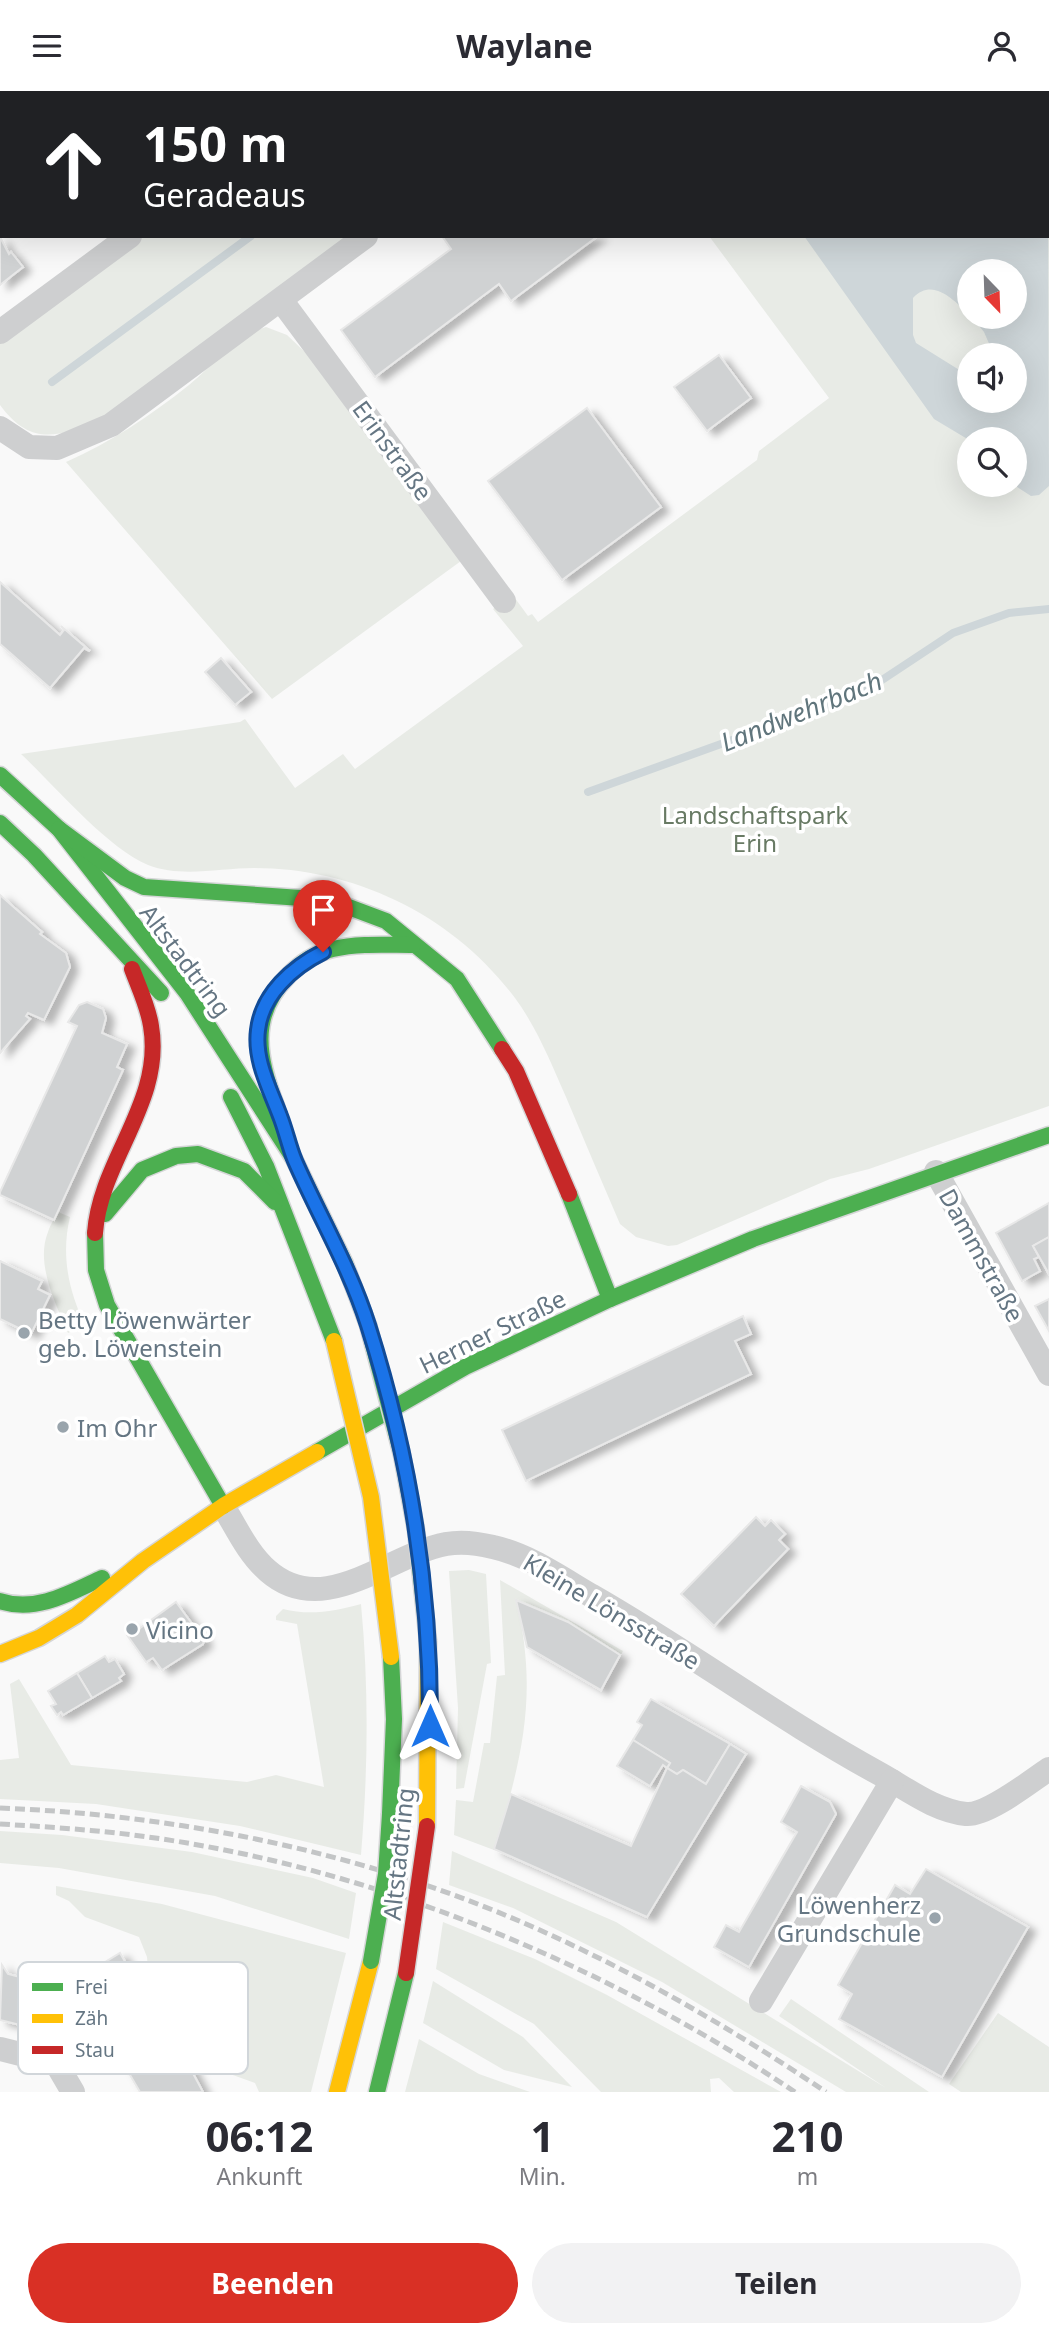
<!DOCTYPE html>
<html lang="de">
<meta charset="utf-8">
<style>
:root{--surface:#fff;--page:#f2f2f3;--text:#2b2b33;--muted:#7c7c81;--accent:#d93025}
body{margin:0;font-family:"Noto Sans",sans-serif;background:var(--page);color:var(--text);height:100vh;display:flex;flex-direction:column;font-size:26px;white-space:nowrap}
*{box-sizing:border-box;margin:0}
p{font-size:23px;color:var(--muted)}
.icon{flex:none;width:38px;height:38px;fill:none;stroke:currentColor;stroke-width:2;stroke-linecap:round;stroke-linejoin:round}
.map{position:relative;height:2001px;overflow:hidden}
.sheet{display:flex;flex-direction:column;background:var(--surface);flex:1}
.sheet>*{flex:none}
.hud{position:absolute;left:0px;top:0px;width:1050px;height:147px;box-shadow:0 7px 28px #0002;background:#202124;color:#fff;overflow:hidden}
.needle{width:46px;rotate:157deg}
.tools{position:absolute;left:957px;top:168px;display:grid;gap:14px}
.tools a{display:grid;place-items:center;width:70px;height:70px;border-radius:50%;background:var(--surface);box-shadow:0 7px 28px #0002;font-size:35px}
.pin{position:absolute;display:grid;place-items:center;width:60px;height:60px;color:#fff;margin:-72px -30px;border-radius:50% 50% 50% 0;rotate:-45deg;box-shadow:0 0 7px #0007}
.pin .icon{rotate:45deg}
.me{position:absolute;width:77px;margin:-38px;rotate:0deg;stroke-linejoin:round;filter:drop-shadow(0 0 5px #0008)}
.turn{display:flex;align-items:center;gap:24px;height:147px;padding:0 28px;font-size:32px}
.turn .icon{width:91px;height:91px;stroke-width:2.5}
.turn b{display:block;font-size:49px;line-height:60px}
.eta{display:flex;justify-content:space-evenly;align-items:center;height:119px;text-align:center}
.eta b{font-size:42px;font-weight:700;line-height:49px}
.action{display:flex;gap:14px;margin-top:auto;padding:14px 28px}
.action a{flex:1;height:80px;border-radius:42px;background:var(--accent);color:#fff;font-size:28px;font-weight:700;line-height:80px;text-align:center}
.action a+a{background:var(--page);color:var(--text)}
header{display:flex;justify-content:space-between;align-items:center;height:91px;padding:0 28px;background:var(--surface);font-size:32px;font-weight:700}
.map>svg:first-child{display:block}
.green{fill:#e8ebe6;fill-rule:evenodd}
.water{fill:#ced6d9;fill-rule:evenodd}
.lines{fill:none;stroke-linecap:round;stroke-linejoin:round}
.stream{stroke:#ced6d9;stroke-width:8}
.building{fill:#d0d2d3;stroke:#e8e8e8;stroke-width:2;filter:url(#shadow)}
.fast-casing{stroke:#d5d6d7;stroke-width:19}
.slow-casing{stroke:#d5d6d7;stroke-width:19}
.jam-casing{stroke:#d5d6d7;stroke-width:19}
.street{stroke:#cecfd0;stroke-width:24}
.fast{stroke:#4caf50;stroke-width:16}
.slow{stroke:#ffc107;stroke-width:16}
.jam{stroke:#c62828;stroke-width:16}
.rail{stroke:#c3c5c6;stroke-width:5;stroke-dasharray:10 5;stroke-linecap:butt}
.fast-bridge-casing{stroke:#d5d6d7;stroke-width:19;stroke-linecap:butt}
.slow-bridge-casing{stroke:#d5d6d7;stroke-width:19;stroke-linecap:butt}
.jam-bridge-casing{stroke:#d5d6d7;stroke-width:19;stroke-linecap:butt}
.fast-bridge{stroke:#4caf50;stroke-width:16}
.slow-bridge{stroke:#ffc107;stroke-width:16}
.jam-bridge{stroke:#c62828;stroke-width:16}
.route-casing{stroke:#114b97;stroke-width:18}
.route{stroke:#1a73e8;stroke-width:12}
.poi-dot{fill:#99a4ac;stroke:#fff;stroke-width:2.5}
.labels{text-anchor:middle;dominant-baseline:central;stroke-width:7;stroke-linejoin:round;paint-order:stroke}
.street-label{font-size:24px;fill:#657683;stroke:#fff}
.park-label{font-size:24px;fill:#687a64;stroke:#fff}
.poi-label{font-size:24px;fill:#657683;stroke:#fff;text-anchor:start}
.water-label{font-size:26px;font-style:italic;fill:#60757c;stroke:#fff}
.key{fill:#fff;stroke:#d1d6da;stroke-width:2}
.key-label{font-size:19px;fill:#657683}
</style>
<header><svg class="icon" aria-label="menu" viewBox="0 0 24 24"><path d="M4 6h16M4 12h16M4 18h16"/></svg>Waylane<svg class="icon" aria-label="person" viewBox="0 0 24 24"><circle cx="12" cy="8" r="4"/><path d="M4 21q1-7 8-7t8 7"/></svg></header>
<div class="map">
<svg width="1049" height="2001" viewBox="0 0 1049 2001">
<defs>
<filter id="shadow"><feDropShadow dx="8" dy="4.5" stdDeviation="3.5" flood-color="#0004"/></filter>
</defs>
<rect width="100%" height="100%" fill="#f9f9f9"/>
<!-- green -->
<g class="green">
<path d="M339 0H549L337 2Z"/>
<path d="M575 0H1049V1015L869 1078 830 1088 677 1154 668 1155 636 1146 620 1133C602 1091 584 1049 566 1006 551 972 537 937 515 907 454 825 356 777 254 777 220 777 181 787 148 774 106 756 56 696 21 663L240 631 245 628 295 697 343 663 355 678 523 555 493 518 512 503 528 525 532 523 538 531 757 369 759 360 829 307 709 145H1048V2H572ZM970 180H1015V226H970ZM970 264H1015V310H970ZM970 348H1015V394H970Z"/>
<path d="M143 145H353L102 331C57 344 32 357 0 314V252Z"/>
<path d="M266 236 287 244 308 264 461 470 272 608 66 371C111 351 150 325 189 294 214 274 234 245 266 236Z"/>
<path d="M58 1121 70 1126C61 1163 68 1199 85 1234L68 1242C56 1213 35 1173 48 1141 50 1134 55 1127 58 1121Z"/>
<path d="M469 1479 486 1483 491 1572 487 1573 464 1697 456 1698 458 1617 449 1480Z"/>
<path d="M500 1489 623 1560 621 1564 568 1531 516 1509C539 1603 522 1669 494 1759L454 1744 456 1709 473 1711 484 1652H490L497 1585 505 1584Z"/>
<path d="M361 1513C369 1597 368 1680 361 1764L240 1735 96 1713 0 1708V1669L19 1667 10 1593 19 1588 71 1674 247 1691 276 1684 324 1696 297 1533 276 1529V1525L283 1518C310 1525 335 1520 361 1513Z"/>
<path d="M0 1740 62 1744 192 1761 313 1787 356 1802 349 1848 215 1805 59 1777 0 1772Z"/>
<path d="M452 1760 616 1831 886 1997 779 1925 791 1908 929 2001H846L662 1891 513 1817 449 1794Z"/>
<path d="M56 1795 162 1813 346 1862 311 2001H259L255 1992 219 1979 188 1949 148 1880 147 1866 139 1846 85 1826 69 1810 56 1804Z"/>
<path d="M443 1831 535 1868 607 1904 781 2001H734L719 1987 710 1988 711 2001H601L534 1933 436 1878Z"/>
<path d="M433 1890 523 1946 572 1996 504 1979 423 1932Z"/>
<path d="M998 1922 1049 1956V2001H961L949 1993Z"/>
<path d="M419 1948 479 1983 530 2001H405Z"/>
</g>
<!-- water -->
<path class="water" d="M1048 73 1049 395 1039 404 1031 405 1014 394 1015 348 969 349 934 328 804 145H1048ZM970 180H1015V226H972L984 241 994 264H1015V310H970L969 285 916 252 913 244V207C933 186 953 209 969 223Z"/>
<g class="lines">
<!-- stream -->
<g class="stream">
<path d="M446 2 449 0"/>
<path d="M52 291 251 145"/>
<path d="M588 701 815 619 882 589 953 542 1009 522 1049 518"/>
</g>
</g>
<!-- building -->
<g class="building">
<path d="M167 0H274L272 2Z"/>
<path d="M442 145H598L511 210 499 193 375 286 341 239 451 158Z"/>
<path d="M0 146 9 163 11 161 23 176 0 194Z"/>
<path d="M719 264 751 307 707 340 674 296Z"/>
<path d="M587 317 661 416 562 489 488 390Z"/>
<path d="M0 491 60 544 64 539 61 535 90 560 84 557 50 597 0 553Z"/>
<path d="M221 567 251 601 235 614 205 581Z"/>
<path d="M0 804 42 841 40 843 66 862 70 876 44 929 28 922 26 925 30 928 0 962Z"/>
<path d="M87 911 103 918 106 927 102 942 127 953 117 976 123 979 54 1129 0 1104V1101L77 935 68 931 79 914Z"/>
<path d="M1049 1112V1146L1033 1155 1039 1166 1034 1168 1040 1180 1022 1190 996 1142Z"/>
<path d="M1049 1146V1183L1033 1155Z"/>
<path d="M0 1170 42 1190 38 1198 50 1204 31 1243 0 1228Z"/>
<path d="M1049 1208V1240L1035 1215Z"/>
<path d="M743 1225 751 1243 735 1250 751 1283 526 1390 502 1339Z"/>
<path d="M756 1426 765 1435 771 1429 785 1443 779 1449 788 1458 714 1535 681 1503Z"/>
<path d="M516 1509 568 1531 620 1564 601 1599 527 1556Z"/>
<path d="M176 1511 204 1549 203 1553 162 1579 153 1567 146 1571 127 1544V1539L133 1534 140 1537Z"/>
<path d="M105 1565 109 1571 115 1568 124 1583 119 1587 121 1590 92 1607 77 1582Z"/>
<path d="M77 1582 92 1607 63 1624 61 1621 57 1624 51 1615 56 1613 48 1600Z"/>
<path d="M651 1608 730 1653 706 1693 683 1679 677 1683 667 1677 670 1672 633 1649 642 1634 637 1631Z"/>
<path d="M633 1649 670 1672 667 1677 663 1674 650 1695 617 1675Z"/>
<path d="M730 1653 746 1663 647 1826 494 1758 511 1703 631 1755 667 1677 677 1683 683 1679 706 1693Z"/>
<path d="M801 1695 830 1711 836 1723 749 1876 714 1856 726 1834 739 1841 797 1741 781 1731Z"/>
<path d="M926 1778 1028 1836 942 1986 839 1928 852 1903 838 1894 895 1794 910 1803Z"/>
<path d="M120 1862 144 1903 95 1932 71 1892Z"/>
<path d="M2 1874 8 1883 35 1890 24 1935 0 1929Z"/>
<path d="M173 1945 203 2001H140L123 1972Z"/>
</g>
<g class="lines">
<!-- fast casing -->
<g class="fast-casing">
<g id="fast">
<path d="M0 684 59 738 187 902 294 1068 345 1173 368 1234"/>
<path d="M0 732 34 764 161 902"/>
<path d="M59 738 125 787 144 796 330 809 386 830 457 888 502 958"/>
<path d="M231 1006 266 1075 334 1250"/>
<path d="M276 1015C258 968 249 925 287 886 300 872 315 862 333 858 359 852 386 854 413 854"/>
<path d="M569 1103 610 1208"/>
<path d="M105 1123 142 1079 176 1065 198 1063 244 1080 275 1111"/>
<path d="M95 1142 96 1179 107 1214 223 1415"/>
<path d="M317 1361 465 1276 610 1208 753 1148 1049 1044"/>
<path d="M0 1510C36 1522 70 1502 102 1487"/>
<path d="M390 1723 394 1628 391 1566"/>
<path d="M377 2001 406 1882"/>
</g>
</g>
<!-- slow casing -->
<g class="slow-casing">
<g id="slow">
<path d="M0 1563 39 1547 77 1524 143 1470 223 1415 317 1361"/>
<path d="M427 1735 428 1550"/>
<path d="M337 2001 371 1870"/>
</g>
</g>
<!-- jam casing -->
<g class="jam-casing">
<g id="jam">
<path d="M502 958 516 980 569 1103"/>
<path d="M95 1142C100 1069 164 1011 151 935 148 915 139 897 132 878"/>
</g>
</g>
<!-- street -->
<g class="street">
<path d="M324 2 327 0"/>
<path d="M559 2 562 0"/>
<path d="M281 209 504 510"/>
<path d="M0 241 130 145"/>
<path d="M0 337 29 356 57 357 111 334 366 145"/>
<path d="M936 1081 1049 1283"/>
<path d="M223 1415C236 1436 248 1463 268 1480 324 1529 388 1464 446 1453 462 1450 477 1452 493 1456 529 1464 561 1487 592 1505 690 1561 781 1629 880 1683 907 1698 935 1720 966 1723 987 1725 1031 1690 1049 1678"/>
<path d="M761 1910 892 1690"/>
<path d="M0 1958 56 1972 73 2001"/>
</g>
<!-- fast -->
<use href="#fast" class="fast"/>
<!-- slow -->
<use href="#slow" class="slow"/>
<!-- jam -->
<use href="#jam" class="jam"/>
<!-- rail -->
<g class="rail">
<path d="M0 1717C153 1723 308 1751 451 1803 583 1851 710 1923 826 2001"/>
<path d="M0 1733C49 1736 99 1739 148 1746 374 1777 606 1874 795 2001"/>
</g>
<!-- fast-bridge casing -->
<g class="fast-bridge-casing">
<g id="fast-bridge">
<path d="M368 1234 402 1364 416 1439 428 1550"/>
<path d="M371 1870 386 1783 390 1723"/>
</g>
</g>
<!-- slow-bridge casing -->
<g class="slow-bridge-casing">
<path id="slow-bridge" d="M334 1250 371 1406 391 1566"/>
</g>
<!-- jam-bridge casing -->
<g class="jam-bridge-casing">
<path id="jam-bridge" d="M406 1882 427 1735"/>
</g>
<!-- fast-bridge -->
<use href="#fast-bridge" class="fast-bridge"/>
<!-- slow-bridge -->
<use href="#slow-bridge" class="slow-bridge"/>
<!-- jam-bridge -->
<use href="#jam-bridge" class="jam-bridge"/>
</g>
<g class="lines">
<!-- route casing -->
<g class="route-casing">
<path id="route" d="M323 861C293 876 262 903 258 939 254 969 270 998 280 1025 286 1040 289 1056 295 1070 319 1125 350 1177 368 1234 409 1363 431 1500 430 1635"/>
</g>
<!-- route -->
<use href="#route" class="route"/>
</g>
<!-- markers -->
<g class="poi-dot">
<circle cx="24" cy="1242" r="7"/>
<circle cx="63" cy="1336" r="7"/>
<circle cx="132" cy="1538" r="7"/>
<circle cx="935" cy="1827" r="7"/>
</g>
<g class="labels">
<!-- street labels -->
<g class="street-label">
<text transform="translate(393 359) rotate(54)">Erinstraße</text>
<text transform="translate(186 869) rotate(53)">Altstadtring</text>
<text transform="translate(982 1164) rotate(61)">Dammstraße</text>
<text transform="translate(492 1240) rotate(-26)">Herner Straße</text>
<text transform="translate(612 1520) rotate(31)">Kleine Lönsstraße</text>
<text transform="translate(398 1763) rotate(-84)">Altstadtring</text>
</g>
<!-- park labels -->
<g class="park-label">
<text x="755" y="723">Landschaftspark<tspan x="755" dy="28">Erin</tspan></text>
</g>
<!-- poi labels -->
<g class="poi-label">
<text x="38" y="1228">Betty Löwenwärter<tspan x="38" dy="28">geb. Löwenstein</tspan></text>
<text x="77" y="1336">Im Ohr</text>
<text x="146" y="1538">Vicino</text>
<text x="921" y="1813" text-anchor="end">Löwenherz<tspan x="921" dy="28">Grundschule</tspan></text>
</g>
<!-- water labels -->
<g class="water-label">
<text transform="translate(801 620) rotate(-22)">Landwehrbach</text>
</g>
</g>
<!-- legend -->
<rect x="18" y="1871" width="230" height="112" rx="10" class="key"/>
<rect x="32" y="1892" width="31" height="8" fill="#4caf50"/>
<rect x="32" y="1923" width="31" height="9" fill="#ffc107"/>
<rect x="32" y="1955" width="31" height="8" fill="#c62828"/>
<g class="key-label">
<text x="75" y="1903">Frei</text>
<text x="75" y="1934">Zäh</text>
<text x="75" y="1966">Stau</text>
</g>
</svg>
<div class="tools">
<a><svg class="needle" viewBox="-14 -14 28 28"><path d="M0-13l5 13h-10z" fill="#e53935"/><path d="M0 13l5-13h-10z" fill="#7c7c81"/></svg></a>
<a><svg class="icon" aria-label="sound" viewBox="0 0 24 24"><path d="M4 9h4l5-4v14l-5-4H4zM17 9q2 3 0 6"/></svg></a>
<a><svg class="icon" aria-label="search" viewBox="0 0 24 24"><circle cx="10" cy="10" r="6"/><path d="M15 15l6 6"/></svg></a>
</div>
<div class="pin" style="left:323px;top:861px;background:#d93025"><svg class="icon" aria-label="arrive" viewBox="0 0 24 24"><path d="M6 21V4h12l-3 4 3 4H6"/></svg></div>
<svg class="me" style="left:430px;top:1635px" viewBox="-20 -20 40 40"><path d="M0-17L14 15 0 8-14 15z" fill="#1a73e8" stroke="#fff" stroke-width="4"/></svg>
<div class="hud">
<div class="turn"><svg class="icon" aria-label="ahead" viewBox="0 0 24 24"><path d="M12 20V5M6 11l6-6 6 6"/></svg><div><b>150 m</b>Geradeaus</div></div>
</div>
</div>
<section class="sheet">
<div class="eta">
<div><b>06:12</b><p>Ankunft</p></div>
<div><b>1</b><p>Min.</p></div>
<div><b>210</b><p>m</p></div>
</div>
<div class="action"><a>Beenden</a><a>Teilen</a></div>
</section>
